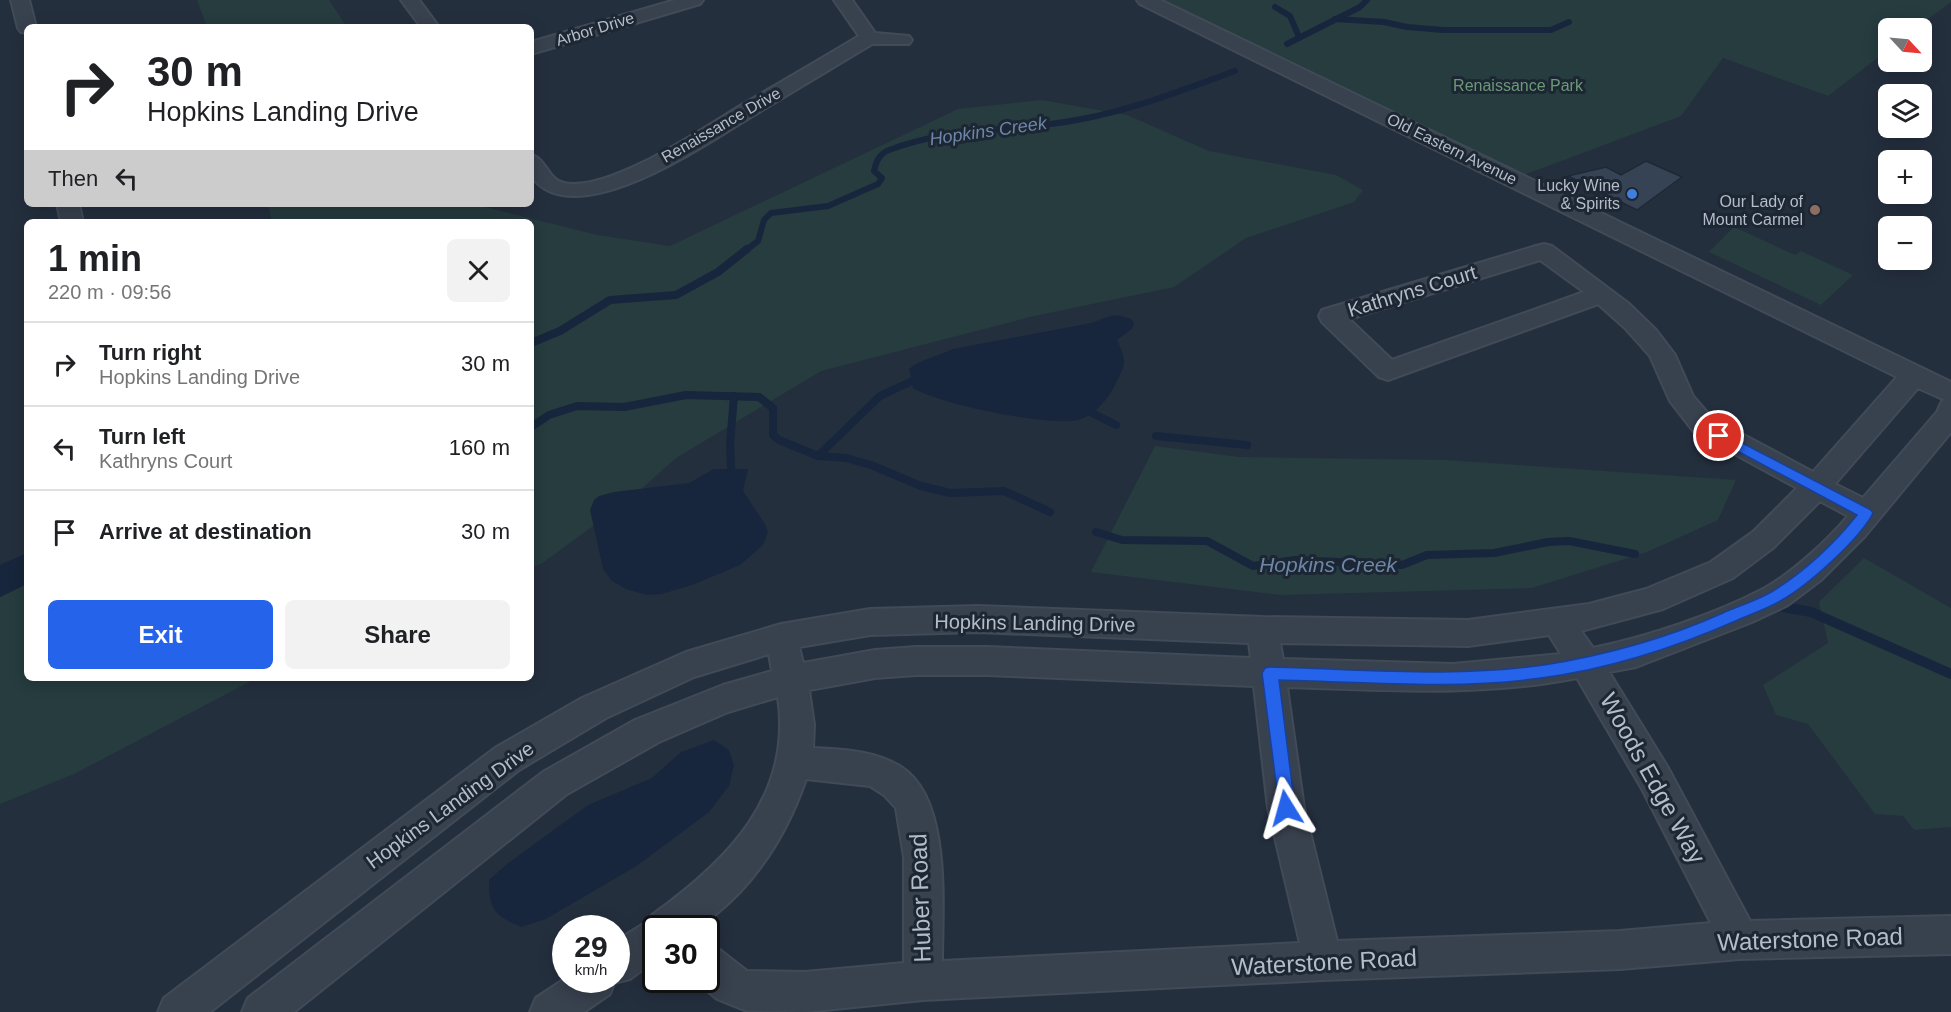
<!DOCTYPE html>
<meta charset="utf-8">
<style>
:root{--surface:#fff;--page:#f2f2f2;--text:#202124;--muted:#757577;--line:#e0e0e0;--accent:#2563eb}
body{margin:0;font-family:Helvetica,sans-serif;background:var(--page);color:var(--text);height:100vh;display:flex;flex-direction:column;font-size:22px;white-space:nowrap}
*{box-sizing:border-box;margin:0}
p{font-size:20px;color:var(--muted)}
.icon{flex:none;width:33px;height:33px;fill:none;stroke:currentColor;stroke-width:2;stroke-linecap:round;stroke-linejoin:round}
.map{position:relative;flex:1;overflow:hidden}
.sheet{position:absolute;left:24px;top:219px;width:510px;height:462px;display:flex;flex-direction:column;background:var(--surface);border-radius:9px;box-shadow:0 3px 15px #0003}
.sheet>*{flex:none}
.banner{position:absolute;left:24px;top:24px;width:510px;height:183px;border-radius:9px;box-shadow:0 3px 15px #0003;background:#fff;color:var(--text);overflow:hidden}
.needle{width:39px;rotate:116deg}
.tools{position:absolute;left:1878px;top:18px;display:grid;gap:12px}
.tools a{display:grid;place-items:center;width:54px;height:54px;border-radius:9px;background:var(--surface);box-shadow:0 3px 15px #0003;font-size:30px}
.speed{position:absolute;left:552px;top:915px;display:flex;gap:12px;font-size:30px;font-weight:700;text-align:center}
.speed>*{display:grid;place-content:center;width:78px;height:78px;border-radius:50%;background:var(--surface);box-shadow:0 3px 15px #0003;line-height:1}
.speed small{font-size:15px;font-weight:400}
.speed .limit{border:3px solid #111;border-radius:9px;background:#fff;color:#111}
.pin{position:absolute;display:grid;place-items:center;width:51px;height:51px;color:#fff;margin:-26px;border:3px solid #fff;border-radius:50%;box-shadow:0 2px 6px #0007}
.me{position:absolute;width:66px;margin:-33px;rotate:352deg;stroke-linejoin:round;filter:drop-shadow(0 0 4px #0008)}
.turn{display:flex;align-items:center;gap:21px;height:126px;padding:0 24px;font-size:27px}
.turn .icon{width:78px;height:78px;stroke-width:2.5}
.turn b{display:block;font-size:42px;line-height:51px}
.then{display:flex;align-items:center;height:57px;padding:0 24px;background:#0003;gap:12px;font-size:22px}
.round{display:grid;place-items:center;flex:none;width:63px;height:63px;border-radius:9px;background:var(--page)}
.summary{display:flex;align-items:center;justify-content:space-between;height:102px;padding:0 24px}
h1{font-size:36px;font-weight:600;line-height:45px}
.action{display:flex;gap:12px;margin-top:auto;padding:12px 24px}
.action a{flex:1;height:69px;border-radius:9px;background:var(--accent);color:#fff;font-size:24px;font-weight:600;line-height:69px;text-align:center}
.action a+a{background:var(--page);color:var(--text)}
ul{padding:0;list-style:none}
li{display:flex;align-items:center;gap:18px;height:84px;padding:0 24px;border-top:2px solid var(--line)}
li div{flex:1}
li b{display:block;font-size:22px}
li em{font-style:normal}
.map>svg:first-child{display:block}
.green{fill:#263c3f}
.water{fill:#17263c}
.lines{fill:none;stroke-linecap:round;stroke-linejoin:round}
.stream-far2{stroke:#17263c;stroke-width:6}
.stream-far1{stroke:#17263c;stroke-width:8}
.stream{stroke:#17263c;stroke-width:10}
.building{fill:#364354;stroke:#1f2835;stroke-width:1.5}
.minor-casing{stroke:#414a57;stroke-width:4}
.minor{fill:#38414e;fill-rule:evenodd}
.route{fill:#2563eb;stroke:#184099;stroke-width:1.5}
.shop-dot{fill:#3f7fe0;stroke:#1d2633;stroke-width:2}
.education-dot{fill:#8d6e63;stroke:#1d2633;stroke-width:2}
.labels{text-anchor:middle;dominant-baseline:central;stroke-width:6;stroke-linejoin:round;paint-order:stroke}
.far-street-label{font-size:16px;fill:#b4bcc9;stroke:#1d2633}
.far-park-label{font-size:16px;fill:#6b9a76;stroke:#1d2633}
.far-poi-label{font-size:16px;fill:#b4bcc9;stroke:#1d2633;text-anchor:end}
.far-water-label{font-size:18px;font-style:italic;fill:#6d86a8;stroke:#1d2633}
.street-label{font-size:20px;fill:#b4bcc9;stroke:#1d2633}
.water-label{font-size:21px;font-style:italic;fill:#6d86a8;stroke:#1d2633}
.near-street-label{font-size:24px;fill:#b4bcc9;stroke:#1d2633}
</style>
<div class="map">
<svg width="1951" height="1012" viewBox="0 0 1951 1012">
<rect width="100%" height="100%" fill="#242f3e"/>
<!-- green -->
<g class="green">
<path d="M197 0H329L347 27H207Z"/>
<path d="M1146 0H1951V2L1916 28H1888V50L1828 96 1723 58 1681 116 1513 179Z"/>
<path d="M1042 100 1127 115 1209 151 1336 175 1363 190 1354 202 1246 238 1174 287 1034 316 821 371 676 458 629 500 541 564 531 567V222H272L268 204H473L597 235 670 246 958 109Z"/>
<path d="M1734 227 1795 255 1801 251 1853 275 1821 305 1709 252Z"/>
<path d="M1155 446 1239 457 1445 460 1736 480 1718 520 1647 552 1532 588 1280 595 1091 572Z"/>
<path d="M1864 558 1951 608V827L1914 830 1903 816 1875 814 1808 724 1776 715 1763 685 1828 643 1819 602Z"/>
<path d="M27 584V678H257L74 774 0 804V597Z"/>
</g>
<!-- water -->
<g class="water">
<path d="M1118 315 1131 319 1134 323 1132 329 1117 340C1128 364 1125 364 1114 387 1107 400 1094 416 1078 420 1050 427 938 404 913 388L909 369C921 359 939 356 953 349L1091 323 1110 316Z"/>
<path d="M714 469H748L743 491 765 524 768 532 763 545 740 565 692 585 662 594 647 595 626 589 612 581 603 569 590 510 594 500 599 496 614 492 689 483Z"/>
<path d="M27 553V584L0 597V565Z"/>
<path d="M714 740 729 750 734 765 729 786 709 812 638 865 546 919 521 927C494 915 489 910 489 880L507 864 588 805 652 778 681 752Z"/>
</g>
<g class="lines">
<!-- stream-far2 -->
<g class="stream-far2">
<path d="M1275 7 1290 16 1299 37"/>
<path d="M1335 19 1384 22 1407 27 1443 30H1551L1569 22"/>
<path d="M1287 44 1360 7 1367 0"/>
<path d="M745 251 758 241 764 220 771 213 828 206 878 184 882 178 874 171C876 162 879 154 889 150 951 126 1018 132 1082 119 1135 109 1185 89 1235 71"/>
</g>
<!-- stream-far1 -->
<g class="stream-far1">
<path d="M531 343 560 331 610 300 676 295 718 272 747 249"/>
<path d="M1092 413 1116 425"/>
<path d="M531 427 549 415 577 406 624 407 686 395 759 397 773 408V435L779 440 818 456 846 458 871 465 921 486 950 493 1004 491 1050 512"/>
<path d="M1156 436 1247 445"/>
<path d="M818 456 880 396 910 382"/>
<path d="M731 469 730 444 734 396"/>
<path d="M1096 532 1122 540 1207 541 1253 566 1295 560 1402 565 1427 555 1494 553 1548 542 1569 541 1635 554"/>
</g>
<!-- stream -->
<path class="stream" d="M1783 607 1811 612 1951 674"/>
</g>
<!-- building -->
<path class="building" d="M1646 161 1682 177 1637 210 1568 176 1606 167 1621 175Z"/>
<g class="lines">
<!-- minor casing -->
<g class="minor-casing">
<g id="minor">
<path d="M11 0H29L36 27H27V33L21 32 18 28Z"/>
<path d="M401 0H419L439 27H421Z"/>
<path d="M675 0H703L700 4 531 54V42Z"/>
<path d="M834 0H852L875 33 909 36 912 40 909 44H872C835 66 797 89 759 112 713 139 576 238 531 176V155C546 158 548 180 564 183 609 193 706 126 745 103 783 81 821 59 859 36Z"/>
<path d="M1137 0H1160L1951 382V432L1865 536 1821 580 1788 605 1752 622 1636 667 1609 672 1667 766 1750 921 1951 916V954L1740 959 1620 969 1323 980 923 1000 805 1012 747 1011 717 999 695 980H706V945L720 950 747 971 805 972 904 963V857L896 808 884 795 870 786 806 779C788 831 759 879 716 914 711 918 704 925 697 928 687 932 667 928 656 928V960L630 979 614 983 610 994 584 1012H530L536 998 566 978 616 980V941L650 920 652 915C726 862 793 797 778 697L728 712 659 742 567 794 294 1012H242L248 998 543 772 635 720 723 685 772 671 769 654 694 677 606 718 519 770 210 1012H158L164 998 495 748 582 698 686 652 781 624 870 609 978 606 1263 617 1468 620 1589 604 1646 589 1711 562 1753 532 1797 488 1694 432 1670 401 1650 356 1625 328 1598 304 1388 380 1379 377 1322 322 1319 316 1322 310 1536 246 1544 244 1552 246 1628 303 1656 330 1675 355 1693 396 1712 418 1813 472 1897 377 1140 4ZM1540 260 1584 292 1392 360 1349 319ZM1918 388 1945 400 1942 401 1937 412 1863 498 1835 484ZM1820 501 1848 516C1827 541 1793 572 1765 588 1716 614 1647 637 1593 648L1581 631 1663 609 1733 578 1773 548ZM978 632 1249 643 1251 658 987 647H916L875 650 803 663 799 647 870 635ZM1549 635 1561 654 1453 664 1283 659 1280 643 1468 646ZM916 675H987L1254 686 1268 808 1300 943 942 961C942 907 952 799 901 767 874 750 843 750 813 748L814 725 809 690 875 678ZM1577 678 1642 789 1711 923 1620 931 1337 941 1304 808 1287 687C1384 690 1481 697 1577 678Z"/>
<path d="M57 204H79L83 222H61Z"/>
</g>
</g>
<!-- minor -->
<use href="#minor" class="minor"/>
</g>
<!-- route -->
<path class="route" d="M1719 431 1871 510 1873 513C1859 540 1808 585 1782 600 1769 608 1754 613 1740 619 1677 647 1611 669 1541 678 1455 690 1366 682 1279 680L1295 808 1292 814 1286 816 1280 814 1262 673 1265 668 1270 667C1358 669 1457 678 1544 665 1606 655 1665 639 1723 613 1739 606 1758 600 1773 591 1804 572 1835 543 1857 515L1715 439 1713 436Z"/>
<!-- markers -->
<circle class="shop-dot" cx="1632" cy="194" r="6"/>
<circle class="education-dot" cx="1815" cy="210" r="6"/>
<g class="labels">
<!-- far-street labels -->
<g class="far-street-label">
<text transform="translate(595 29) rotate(-17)">Arbor Drive</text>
<text transform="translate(721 125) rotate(-30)">Renaissance Drive</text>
<text transform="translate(1452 149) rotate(26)">Old Eastern Avenue</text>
</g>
<!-- far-park labels -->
<g class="far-park-label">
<text x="1518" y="85">Renaissance Park</text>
</g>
<!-- far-poi labels -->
<g class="far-poi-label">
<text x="1620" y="185">Lucky Wine<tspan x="1620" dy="18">&amp; Spirits</tspan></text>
<text x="1803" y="201">Our Lady of<tspan x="1803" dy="18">Mount Carmel</tspan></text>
</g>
<!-- far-water labels -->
<g class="far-water-label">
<text transform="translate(988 131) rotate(-8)">Hopkins Creek</text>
</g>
<!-- street labels -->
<g class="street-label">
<text transform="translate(1412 291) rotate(-17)">Kathryns Court</text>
<text transform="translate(1035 623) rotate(1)">Hopkins Landing Drive</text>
<text transform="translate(450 805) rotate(-36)">Hopkins Landing Drive</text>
</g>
<!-- water labels -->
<g class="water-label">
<text x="1328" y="564">Hopkins Creek</text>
</g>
<!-- near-street labels -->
<g class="near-street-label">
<text transform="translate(1653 778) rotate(61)">Woods Edge Way</text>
<text transform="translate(920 898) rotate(-92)">Huber Road</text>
<text transform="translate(1810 939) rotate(-2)">Waterstone Road</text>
<text transform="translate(1324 962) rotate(-3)">Waterstone Road</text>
</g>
</g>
</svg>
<div class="tools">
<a><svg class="needle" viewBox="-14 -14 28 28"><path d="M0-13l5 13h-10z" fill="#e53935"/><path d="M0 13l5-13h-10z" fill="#757577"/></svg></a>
<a><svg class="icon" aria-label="layers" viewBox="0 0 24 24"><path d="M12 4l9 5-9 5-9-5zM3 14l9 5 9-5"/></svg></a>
<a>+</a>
<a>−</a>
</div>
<div class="speed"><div>29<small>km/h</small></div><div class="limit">30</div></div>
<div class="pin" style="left:1719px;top:436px;background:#d93025"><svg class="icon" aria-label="arrive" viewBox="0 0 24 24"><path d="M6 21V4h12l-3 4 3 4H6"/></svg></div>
<svg class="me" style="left:1286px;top:808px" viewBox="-20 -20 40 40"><path d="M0-17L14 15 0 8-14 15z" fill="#2563eb" stroke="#fff" stroke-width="4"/></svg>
<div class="banner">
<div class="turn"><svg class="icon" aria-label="right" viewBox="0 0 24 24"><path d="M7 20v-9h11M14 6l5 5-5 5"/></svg><div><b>30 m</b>Hopkins Landing Drive</div></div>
<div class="then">Then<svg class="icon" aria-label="left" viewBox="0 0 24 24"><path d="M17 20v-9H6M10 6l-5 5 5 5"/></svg></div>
</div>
<section class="sheet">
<div class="summary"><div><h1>1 min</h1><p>220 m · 09:56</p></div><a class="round"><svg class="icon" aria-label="close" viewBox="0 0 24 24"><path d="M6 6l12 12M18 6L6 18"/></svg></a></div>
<ul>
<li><svg class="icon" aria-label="right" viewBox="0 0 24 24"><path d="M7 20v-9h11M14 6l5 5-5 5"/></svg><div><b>Turn right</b><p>Hopkins Landing Drive</p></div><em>30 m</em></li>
<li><svg class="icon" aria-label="left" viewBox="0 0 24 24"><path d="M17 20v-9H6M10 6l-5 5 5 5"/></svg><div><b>Turn left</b><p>Kathryns Court</p></div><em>160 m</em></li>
<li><svg class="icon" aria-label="arrive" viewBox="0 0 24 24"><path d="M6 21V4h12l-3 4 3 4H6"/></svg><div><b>Arrive at destination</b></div><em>30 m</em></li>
</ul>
<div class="action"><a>Exit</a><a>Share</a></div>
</section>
</div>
